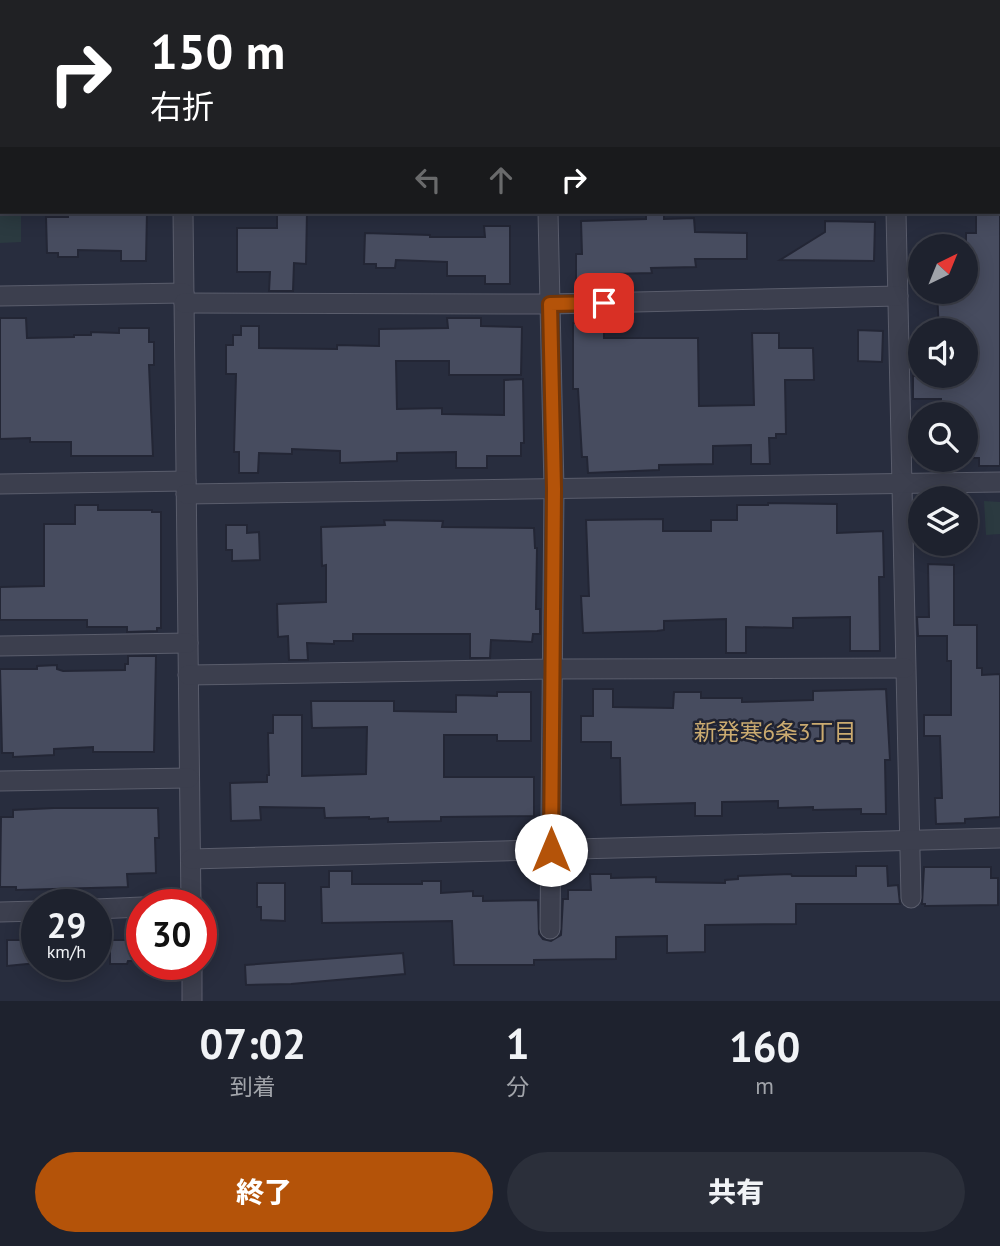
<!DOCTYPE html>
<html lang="ja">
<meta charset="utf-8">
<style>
:root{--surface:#1e222e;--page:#2b2f3a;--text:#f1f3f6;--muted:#a1a4aa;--line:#3c3f4a;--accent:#b45309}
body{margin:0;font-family:"PT Sans","Noto Sans JP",sans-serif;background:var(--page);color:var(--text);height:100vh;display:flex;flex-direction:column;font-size:26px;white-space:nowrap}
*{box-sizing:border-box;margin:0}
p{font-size:23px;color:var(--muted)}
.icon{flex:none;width:38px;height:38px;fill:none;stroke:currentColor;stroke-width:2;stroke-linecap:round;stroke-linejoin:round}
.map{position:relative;height:1001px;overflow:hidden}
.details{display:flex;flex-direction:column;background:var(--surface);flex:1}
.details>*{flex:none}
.guide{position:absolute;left:0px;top:0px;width:1001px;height:214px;box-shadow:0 4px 18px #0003,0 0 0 2px var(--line);background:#202124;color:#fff;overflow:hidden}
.needle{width:46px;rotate:43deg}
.tools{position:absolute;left:908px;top:234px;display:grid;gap:14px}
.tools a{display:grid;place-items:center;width:70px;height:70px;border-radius:50%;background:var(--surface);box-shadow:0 4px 18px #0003,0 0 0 2px var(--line);font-size:35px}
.speed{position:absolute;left:21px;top:889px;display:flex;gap:14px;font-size:35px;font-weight:700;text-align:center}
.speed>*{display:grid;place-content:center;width:91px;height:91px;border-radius:50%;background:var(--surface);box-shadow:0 4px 18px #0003,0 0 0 2px var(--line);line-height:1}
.speed small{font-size:18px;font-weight:400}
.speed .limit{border:10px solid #d22;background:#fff;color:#111}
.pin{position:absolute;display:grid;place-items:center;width:60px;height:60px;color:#fff;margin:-30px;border-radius:14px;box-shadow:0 4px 10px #0006}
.me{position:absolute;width:77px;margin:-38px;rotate:0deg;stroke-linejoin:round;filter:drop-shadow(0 0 5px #0008)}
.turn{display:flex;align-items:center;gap:24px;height:147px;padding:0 35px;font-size:32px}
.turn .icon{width:91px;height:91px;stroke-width:2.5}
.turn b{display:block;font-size:49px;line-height:60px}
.lanes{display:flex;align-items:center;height:66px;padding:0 35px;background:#0003;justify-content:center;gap:35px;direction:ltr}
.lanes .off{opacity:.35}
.eta{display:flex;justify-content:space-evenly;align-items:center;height:119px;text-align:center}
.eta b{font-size:42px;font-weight:800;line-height:49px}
.action{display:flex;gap:14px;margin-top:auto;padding:14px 35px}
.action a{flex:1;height:80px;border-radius:42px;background:var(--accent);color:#fff;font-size:28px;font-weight:800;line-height:80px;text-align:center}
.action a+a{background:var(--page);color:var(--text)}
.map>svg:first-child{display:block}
.green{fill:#2b3a40}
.building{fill:#474c5f;stroke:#232635;stroke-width:2}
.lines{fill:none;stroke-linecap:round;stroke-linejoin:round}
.street-casing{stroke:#5a5d6c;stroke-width:21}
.street{stroke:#3c3f4e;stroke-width:19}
.route-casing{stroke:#753606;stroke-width:18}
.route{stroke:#b45309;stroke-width:12}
.labels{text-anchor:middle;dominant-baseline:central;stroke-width:5;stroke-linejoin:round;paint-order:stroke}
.neighbourhood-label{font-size:23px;fill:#cbab70;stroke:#212433}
</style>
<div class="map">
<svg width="1000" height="1001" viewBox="0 0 1000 1001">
<rect width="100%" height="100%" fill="#282d3e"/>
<!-- green -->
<g class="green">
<path d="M0 0H23L2 2V212H21V242L0 243Z"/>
<path d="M984 501 1000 502V534L986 535Z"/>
</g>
<!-- building -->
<g class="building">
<path d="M68 212H147L146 261H121V251L78 250V257H58V253H47L46 217H68Z"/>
<path d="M277 212H307L306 264 294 263 293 291H269L270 272H237V228H277Z"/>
<path d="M976 212H1000V466H979V458H966V415H941V399H913V376H966V331H939L937 292H966V233H976Z"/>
<path d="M664 213V219L694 218 695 232 747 233V259H695L696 267 651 268 652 273 611 274 612 290 576 291V254H582L581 221 646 219V214Z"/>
<path d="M825 221 875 222 874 261 780 260 825 232Z"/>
<path d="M484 226H510V284H485V276H447V262L396 260 395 268H376V264H364L365 233 430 235V237H485Z"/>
<path d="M604 315V338H698L699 406 754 405 752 333H779V348H813L814 380H785L786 434H776V438H769L770 464H751V445L713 446V464L659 465V470L588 473 587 457H582L578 389H573V323H577V316Z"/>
<path d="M0 318H26L27 338 74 337V335H91V332L119 333V328H149V342H154V365H149L153 456H71V442H30V438L0 439Z"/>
<path d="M447 318H481V326L522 327 521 375H449V361H396L397 409 442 408V414L504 415V380L523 379 524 443H521V456H487V468H456V452L397 453V461L340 463V451L292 449V454L259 453 258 473H239V452H234L236 374H226V345H233V335H241V326H259V348L337 349V345L379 346V329L448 328Z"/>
<path d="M858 330 883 331 882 362 858 361Z"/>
<path d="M768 503 837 504V533L883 531 884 577H879L880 651H850V617L793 618V628L746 627V653H726V619L664 621V630L657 631 583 633 581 596H589L586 520 663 519V531H711V520H737V505H768Z"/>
<path d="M75 505H98V510H152V512H161V628H157V631L127 632V627H87V620H0V587L44 586V524H75Z"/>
<path d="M384 520 443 521 442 527 534 528 535 548H537L536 609H540V634H533L532 642 491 640 490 658H470V634H353V641H334V644L307 643 308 660H289L288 636 278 637 277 604 326 602V565L322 566 321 527 385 525Z"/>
<path d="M226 525H247V533L259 532 260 560 232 561V550H226Z"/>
<path d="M928 564 954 565V625H977V668H982V675L1000 674V817L965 819V823L936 824 935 798H942L940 736H924V715H951V661H947V636H918L917 617H929Z"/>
<path d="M128 656H156L154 752H93V747L54 749V755L13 757V753H2L0 669H37V666L57 665V669L63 671 125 670V664H128Z"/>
<path d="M593 689H613V707L673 708 674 692H701V698H742V702L813 700V691L886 689 890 760H885L886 814H861V809L813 810V807L778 808V801L722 802V816H695V803L621 805 620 758H611V742H581V716H593Z"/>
<path d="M497 692H531V741H497V735H444V777H534V816L441 817V821L388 822V818L369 819V817L325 818 324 808 260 807 261 820 231 821 230 783 267 782V775H269L268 733H273V715H302V776L366 774 367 727 312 728 311 701H394V711L456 712V695L497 696Z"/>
<path d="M54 808H158L159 838H155L156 873 127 874 128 887 16 890V887H0L1 817H13V810Z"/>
<path d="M856 866H887L888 886 898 885 900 904H796V924L705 925V952L667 953V936L616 937V959L534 960V965H454L452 921 322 923 321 887H329V871H352V884H422V881H441V893L473 891V896H483V901L538 900 539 934 543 939 551 941 561 935 563 899H568V890H591L590 874H611V878L656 877V882L725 883V880L738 879V876L791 874 792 876H856Z"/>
<path d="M924 867H991V878H998V905L925 906V904H922Z"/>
<path d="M257 883H285V921L261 920V907H257Z"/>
<path d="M7 940H37V963L7 966Z"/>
<path d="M110 940H142V961H128L127 964H110Z"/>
<path d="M403 953 405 974 291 984 246 985 245 965Z"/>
</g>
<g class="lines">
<!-- street casing -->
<g class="street-casing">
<g id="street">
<path d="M180 0V2"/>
<path d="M545 0V2"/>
<path d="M892 0V2"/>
<path d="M183 212 191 905"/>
<path d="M548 212 554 489 550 929"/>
<path d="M896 212 911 898"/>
<path d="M0 296 184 293"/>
<path d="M184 303 550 304 898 296"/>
<path d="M0 484 186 481"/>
<path d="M186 494 1000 482"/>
<path d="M0 646 188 643"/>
<path d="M188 675 553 669 905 668"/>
<path d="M0 781 189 778"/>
<path d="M191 859 1000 838"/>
<path d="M96 909 142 907"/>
<path d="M0 912 37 911"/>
<path d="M192 964V1001"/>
</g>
</g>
<!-- street -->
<use href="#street" class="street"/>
</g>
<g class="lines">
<!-- route casing -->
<g class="route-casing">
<path id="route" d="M551 850 554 489 550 304 604 303"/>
</g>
<!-- route -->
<use href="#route" class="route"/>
</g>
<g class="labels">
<!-- neighbourhood labels -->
<g class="neighbourhood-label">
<text x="775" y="731">新発寒6条3丁目</text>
</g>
</g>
</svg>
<div class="tools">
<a><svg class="needle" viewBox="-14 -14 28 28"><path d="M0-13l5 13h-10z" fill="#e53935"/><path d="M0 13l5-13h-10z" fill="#a1a4aa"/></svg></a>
<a><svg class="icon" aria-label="sound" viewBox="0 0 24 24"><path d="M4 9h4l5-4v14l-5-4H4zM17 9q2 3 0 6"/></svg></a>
<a><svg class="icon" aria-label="search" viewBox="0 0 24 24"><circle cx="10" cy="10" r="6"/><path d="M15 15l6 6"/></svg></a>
<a><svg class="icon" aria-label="layers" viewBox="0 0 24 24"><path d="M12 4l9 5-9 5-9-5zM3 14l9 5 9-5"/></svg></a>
</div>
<div class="speed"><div>29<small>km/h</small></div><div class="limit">30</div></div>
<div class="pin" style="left:604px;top:303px;background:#d93025"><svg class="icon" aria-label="arrive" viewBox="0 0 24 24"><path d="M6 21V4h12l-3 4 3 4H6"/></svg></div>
<svg class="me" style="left:551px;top:850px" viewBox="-20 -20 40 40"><circle r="19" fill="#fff"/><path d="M0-13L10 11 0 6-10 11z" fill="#b45309"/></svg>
<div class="guide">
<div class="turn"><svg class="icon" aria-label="right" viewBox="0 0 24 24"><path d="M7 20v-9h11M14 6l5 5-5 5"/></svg><div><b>150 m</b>右折</div></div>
<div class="lanes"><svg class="icon off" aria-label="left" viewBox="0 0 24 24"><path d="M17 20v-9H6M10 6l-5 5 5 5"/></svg><svg class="icon off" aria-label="ahead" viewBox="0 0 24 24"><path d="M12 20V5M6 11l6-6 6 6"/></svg><svg class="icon" aria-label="right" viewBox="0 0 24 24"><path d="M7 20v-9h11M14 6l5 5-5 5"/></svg></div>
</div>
</div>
<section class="details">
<div class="eta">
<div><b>07:02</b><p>到着</p></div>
<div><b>1</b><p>分</p></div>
<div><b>160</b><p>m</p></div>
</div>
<div class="action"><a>終了</a><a>共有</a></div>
</section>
